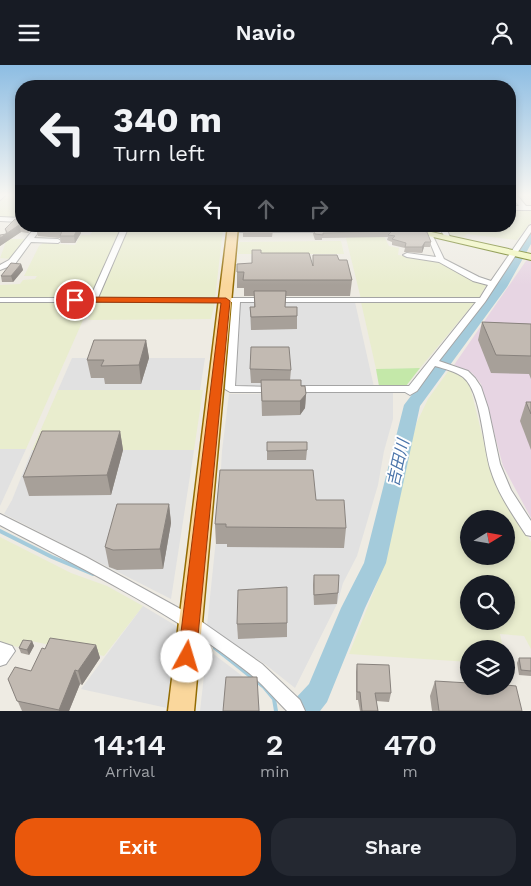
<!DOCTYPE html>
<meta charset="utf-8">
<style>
:root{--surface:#171b24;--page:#242831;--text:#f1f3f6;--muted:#9ea1a6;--accent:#ea580c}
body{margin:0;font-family:"Work Sans","Noto Sans JP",sans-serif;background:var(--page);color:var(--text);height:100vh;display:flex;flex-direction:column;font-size:19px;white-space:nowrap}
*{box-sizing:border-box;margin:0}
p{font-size:16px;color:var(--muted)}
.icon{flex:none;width:28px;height:28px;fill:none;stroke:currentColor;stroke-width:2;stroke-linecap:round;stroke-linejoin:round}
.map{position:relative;height:646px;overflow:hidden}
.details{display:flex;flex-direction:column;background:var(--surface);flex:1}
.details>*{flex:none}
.top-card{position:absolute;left:15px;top:15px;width:501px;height:152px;border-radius:20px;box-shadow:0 2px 8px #0003;background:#171b24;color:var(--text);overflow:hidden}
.needle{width:32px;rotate:79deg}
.tools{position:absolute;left:460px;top:445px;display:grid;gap:10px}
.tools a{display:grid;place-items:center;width:55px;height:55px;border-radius:50%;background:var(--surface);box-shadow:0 2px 8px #0003;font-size:25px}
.pin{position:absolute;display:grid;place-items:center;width:42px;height:42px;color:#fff;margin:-21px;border:2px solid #fff;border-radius:50%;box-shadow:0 1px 5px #0007}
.me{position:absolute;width:55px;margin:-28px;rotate:6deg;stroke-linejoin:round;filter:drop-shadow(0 0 4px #0008)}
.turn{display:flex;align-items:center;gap:18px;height:105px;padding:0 15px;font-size:22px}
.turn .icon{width:65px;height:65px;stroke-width:2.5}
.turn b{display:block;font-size:35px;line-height:42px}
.lanes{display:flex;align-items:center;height:48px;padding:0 15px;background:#0003;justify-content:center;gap:25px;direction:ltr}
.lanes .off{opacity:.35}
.eta{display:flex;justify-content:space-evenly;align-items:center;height:85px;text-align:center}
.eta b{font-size:30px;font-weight:600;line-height:35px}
.button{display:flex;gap:10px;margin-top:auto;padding:10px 15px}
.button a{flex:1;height:58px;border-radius:20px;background:var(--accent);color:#fff;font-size:20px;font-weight:600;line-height:58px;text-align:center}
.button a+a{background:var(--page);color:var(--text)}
header{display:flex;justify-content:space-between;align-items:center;height:65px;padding:0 15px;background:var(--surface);font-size:22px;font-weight:600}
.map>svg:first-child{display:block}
.industrial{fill:#e7d5e3}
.farmland{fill:#e9edce;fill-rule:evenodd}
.grass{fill:#c4e8a9}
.parking{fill:#e1e1e1}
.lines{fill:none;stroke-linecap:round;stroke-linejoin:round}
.stream{stroke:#a4cbdb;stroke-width:4}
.river{fill:#a4cbdb;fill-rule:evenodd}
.minor-casing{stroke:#a4a4a4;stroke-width:2}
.secondary-casing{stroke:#5f7107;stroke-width:2}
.primary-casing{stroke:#936c03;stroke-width:3}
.minor{fill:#fff;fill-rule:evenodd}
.secondary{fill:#f1f8b7;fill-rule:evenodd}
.primary{fill:#fad79c;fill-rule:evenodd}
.wall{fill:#a7a099}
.shaded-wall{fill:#88827d}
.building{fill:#c2bab2;stroke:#88827d}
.route{fill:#ea580c;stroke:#983908}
.labels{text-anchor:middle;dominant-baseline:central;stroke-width:4;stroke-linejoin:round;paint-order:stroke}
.water-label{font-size:16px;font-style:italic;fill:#4b75aa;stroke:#fff}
</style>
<header><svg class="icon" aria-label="menu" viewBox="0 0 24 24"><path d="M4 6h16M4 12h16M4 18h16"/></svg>Navio<svg class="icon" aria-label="person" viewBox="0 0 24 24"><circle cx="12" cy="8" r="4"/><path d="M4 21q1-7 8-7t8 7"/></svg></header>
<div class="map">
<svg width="531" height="646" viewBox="0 0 531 646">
<rect width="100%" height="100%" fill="#eeebe3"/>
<!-- industrial -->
<path class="industrial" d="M528 193 531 195V453L503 401 481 319 472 308 454 300Z"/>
<!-- farmland -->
<g class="farmland">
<path d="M7 130H21V144L15 154 0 153V137Z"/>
<path d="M510 144H531V157L517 175 467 169 461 175 450 173 446 164H462L461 161H510Z"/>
<path d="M129 161H190V165H223L215 233H97Z"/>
<path d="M94 165H121L91 234 0 233V220L20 219 23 215 35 214 37 211H24L39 181 43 178 75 180 81 170H90Z"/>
<path d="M383 169 389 181 399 183 398 190 439 196 487 219 479 233 361 234 346 173Z"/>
<path d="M7 174H27L11 194 0 193Z"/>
<path d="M341 176 344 189H238L239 177Z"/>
<path d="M0 237H91L26 384H0Z"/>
<path d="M96 237H215L211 254 88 255Z"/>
<path d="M361 237H475L420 303 376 304Z"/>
<path d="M449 305 462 311 469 317 490 402 505 433 531 477V584L524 571 500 569 503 584H469V597L349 589 379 513 402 407 417 357 428 334ZM469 454H506V491H469ZM469 519H506V556H469Z"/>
<path d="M58 325H203L194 385H32Z"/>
<path d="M0 472 71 508 107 521 143 541 104 591 26 575 18 582 0 578Z"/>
</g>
<!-- grass -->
<path class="grass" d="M420 303 406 321H379L376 304Z"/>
<!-- parking -->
<g class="parking">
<path d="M239 237H355L374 322 234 323Z"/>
<path d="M72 293H205L200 325H58Z"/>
<path d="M393 327V354L384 386 378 420 357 491 343 518 337 539 295 623 266 600 207 561 218 455 222 386 229 329Z"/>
<path d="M0 384H26L0 441Z"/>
<path d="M32 385H194L171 534 4 449 12 435Z"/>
<path d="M143 541 178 562 167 643 81 624Z"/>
<path d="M207 584 241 610 258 627 260 646H200Z"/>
</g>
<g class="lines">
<!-- stream -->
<g class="stream">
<path d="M0 466 52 492 93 509"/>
<path d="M215 583 264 622 274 634 276 646"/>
</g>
<!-- river -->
<path class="river" d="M531 166V179L507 222 420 341 386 498 365 543 327 637 320 646H289L293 636 309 619 341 543 364 498 404 340 495 221 525 169Z"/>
<!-- minor casing -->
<g class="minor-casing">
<g id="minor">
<path d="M7 129 0 135V129Z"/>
<path d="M510 129H516L526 141H531V145H510V141H519Z"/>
<path d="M0 152 21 153V157L0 156Z"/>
<path d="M531 160V167L485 237 439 296 468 306 475 313 481 322 488 343 500 399 511 425 531 456V471L526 470C513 450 498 429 491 406 483 383 482 327 463 312 455 306 445 304 435 301L417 326 410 330 405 327H292L287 324 292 321H409L476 237H240L235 321 276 322 277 324 276 326 272 327H230L225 324 232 237H0V233H90L120 166H78L75 164 78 162 123 161H129L98 233H480L488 220 473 216 439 197 407 192 403 190 407 188 436 192 427 170 432 169 444 194 479 212 491 216 529 161Z"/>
<path d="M36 161H43L34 173 58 174 61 176 58 178 31 177 15 199 0 205V200L9 195Z"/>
<path d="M439 161H445L451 174 450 175H446Z"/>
<path d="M233 164 322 163 325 165 322 167H231V165Z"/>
<path d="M0 449 86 492 195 552 262 599 300 635 305 646H287C275 634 263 619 249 608 174 548 85 505 0 460Z"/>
<path d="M0 577 12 581 15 586 6 599 0 601Z"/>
</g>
</g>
<!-- secondary casing -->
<g class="secondary-casing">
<path id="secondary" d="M386 161H404L531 189V195Z"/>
</g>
<!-- primary casing -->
<g class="primary-casing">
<path id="primary" d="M228 161H238L194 646H168Z"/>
</g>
<!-- minor -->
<use href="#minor" class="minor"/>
<!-- secondary -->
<use href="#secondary" class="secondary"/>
<!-- primary -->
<use href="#primary" class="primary"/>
</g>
<!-- wall -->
<g class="wall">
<path d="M21 148V161H33L28 168 21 167 0 181V170L6 169 5 164 21 152Z"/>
<path d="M79 161 81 168 75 178H61L60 173 38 171 36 164Z"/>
<path d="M322 161H403L431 177 430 182H424L422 188 404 187 405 183 392 180V177L387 175 388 172 322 173V175H315L313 169V163L324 162Z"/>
<path d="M414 161H427V164Z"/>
<path d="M243 165H273L272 172H243Z"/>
<path d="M261 188 313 201 339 195 352 215 350 231H285V242L297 251V264L251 265 250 242H254V231H244V223H237V207L252 198Z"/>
<path d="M21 199 23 205 13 217H2L1 211Z"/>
<path d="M482 257 531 259V314L529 309 491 308 478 275Z"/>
<path d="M146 275 149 293 141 319H105L104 313H91L87 295Z"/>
<path d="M250 304 291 305 290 315 301 321 306 329 305 343 300 350 262 351 261 318H251Z"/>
<path d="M526 337H531V385L520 356Z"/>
<path d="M120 366 123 385 111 430 29 431 23 412Z"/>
<path d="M267 377 307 385 306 395H267Z"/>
<path d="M316 435 346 463 344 483 227 482V479H216L215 459Z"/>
<path d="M169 439 171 458 163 504 117 505 109 502 105 482Z"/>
<path d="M314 510 338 528 337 539 314 540 313 520Z"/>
<path d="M287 558V572L238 574 237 559Z"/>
<path d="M32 576 34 581 29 590 21 588 19 583Z"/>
<path d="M96 580 100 593 82 620 80 619 69 646H22L8 614 31 606 45 584Z"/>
<path d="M519 593H531V611L519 610 517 598Z"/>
<path d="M357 599 391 628 389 637 376 636 378 646H360L358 635H356V607Z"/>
<path d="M435 616 522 646H432L430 631Z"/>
</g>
<!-- shaded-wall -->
<g class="shaded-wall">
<path d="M19 160 21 167 0 181V173Z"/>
<path d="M27 161H33L28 168Z"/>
<path d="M79 161 81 168 75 178 74 171Z"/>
<path d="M425 177 424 182 422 188V182Z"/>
<path d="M21 199 23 205 13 217 11 211Z"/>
<path d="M146 275 149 293 141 319 139 300Z"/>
<path d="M306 329 305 343 300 350V336Z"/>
<path d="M120 366 123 385 111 430 107 410Z"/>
<path d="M169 439 171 458 163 504 160 484Z"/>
<path d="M32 576 34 581 29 590 27 585Z"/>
<path d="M96 580 100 593 82 620 78 606Z"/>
<path d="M75 605 80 619 69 646H59V645Z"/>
</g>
<!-- building -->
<g class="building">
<path d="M21 148V160H19L0 173V170L6 169 7 167 5 164 15 154 21 152Z"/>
<path d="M39 161H79L74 171H60L62 166 36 164Z"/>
<path d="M243 161H272L273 165H243Z"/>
<path d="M326 161H403L427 167 431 177H425L422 182H405L406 178 392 174 395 171 388 170 392 166 323 168V170L315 169 313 163H323Z"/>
<path d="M252 185H261V188H309L313 201V190H337L339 195H347L352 215H243L244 207H237V199L252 198Z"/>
<path d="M11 198 21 199 11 211H1Z"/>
<path d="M254 226H286L285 242H297V251L251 252 250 242H255Z"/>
<path d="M482 257 531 259V291L496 290Z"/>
<path d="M94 275H146L139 300 101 301 104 295H87Z"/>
<path d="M251 282H289L291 305 250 304Z"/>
<path d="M261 315H301V321H305L306 329 300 336H262Z"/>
<path d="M526 337H531V349Z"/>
<path d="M42 366H120L107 410 23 412Z"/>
<path d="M267 377H307V385L267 386Z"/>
<path d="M220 405H313L316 435H344L346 463 226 462V459H215Z"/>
<path d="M117 439H169L160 484 113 485 105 482Z"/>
<path d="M314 510H339L338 528 314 530Z"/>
<path d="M287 522V558L237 559 238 525Z"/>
<path d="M50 573 96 580 78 606 75 605 59 645 17 636 8 614 15 602 31 606 42 583 45 584Z"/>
<path d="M23 575 32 576 27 585 19 583Z"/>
<path d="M519 593H531V606L521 605Z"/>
<path d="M357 599 389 600 391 628H375L378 646H362L360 627H357Z"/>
<path d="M226 612H257L259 646H223Z"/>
<path d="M435 616 469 618V621H506V620L516 621 522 646H439Z"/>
</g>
<!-- sky -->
<linearGradient id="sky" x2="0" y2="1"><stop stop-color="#8dbde3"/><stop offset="0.59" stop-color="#f7f6f2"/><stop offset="1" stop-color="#f7f6f2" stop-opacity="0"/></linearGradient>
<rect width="531" height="220" fill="url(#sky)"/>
<!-- route -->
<path class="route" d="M75 232 226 233 230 236 196 592 193 598 187 601 181 598 178 592 221 238 71 237 70 235Z"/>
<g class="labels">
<!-- water labels -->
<g class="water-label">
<text transform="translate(398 398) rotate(-77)">吉田川</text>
</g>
</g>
</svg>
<div class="tools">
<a><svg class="needle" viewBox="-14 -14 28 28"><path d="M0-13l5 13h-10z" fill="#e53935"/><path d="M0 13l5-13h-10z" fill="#9ea1a6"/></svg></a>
<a><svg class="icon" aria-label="search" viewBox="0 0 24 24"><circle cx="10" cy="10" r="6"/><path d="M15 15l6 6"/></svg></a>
<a><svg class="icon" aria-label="layers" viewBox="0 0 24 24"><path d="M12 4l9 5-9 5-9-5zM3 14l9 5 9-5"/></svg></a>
</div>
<div class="pin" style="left:75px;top:235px;background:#d93025"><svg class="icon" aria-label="arrive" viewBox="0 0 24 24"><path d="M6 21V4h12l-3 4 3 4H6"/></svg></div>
<svg class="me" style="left:187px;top:592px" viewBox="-20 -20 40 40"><circle r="19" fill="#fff"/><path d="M0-13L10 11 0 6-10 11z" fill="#ea580c"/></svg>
<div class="top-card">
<div class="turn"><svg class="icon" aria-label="left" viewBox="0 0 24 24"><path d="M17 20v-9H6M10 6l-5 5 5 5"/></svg><div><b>340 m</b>Turn left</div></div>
<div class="lanes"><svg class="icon" aria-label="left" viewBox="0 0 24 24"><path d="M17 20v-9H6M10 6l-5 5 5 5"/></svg><svg class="icon off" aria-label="ahead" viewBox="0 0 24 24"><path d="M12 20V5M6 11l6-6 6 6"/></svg><svg class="icon off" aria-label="right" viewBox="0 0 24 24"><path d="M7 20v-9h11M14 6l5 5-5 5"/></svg></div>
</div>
</div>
<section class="details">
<div class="eta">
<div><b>14:14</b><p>Arrival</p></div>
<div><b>2</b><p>min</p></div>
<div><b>470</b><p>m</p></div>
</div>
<div class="button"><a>Exit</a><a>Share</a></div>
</section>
